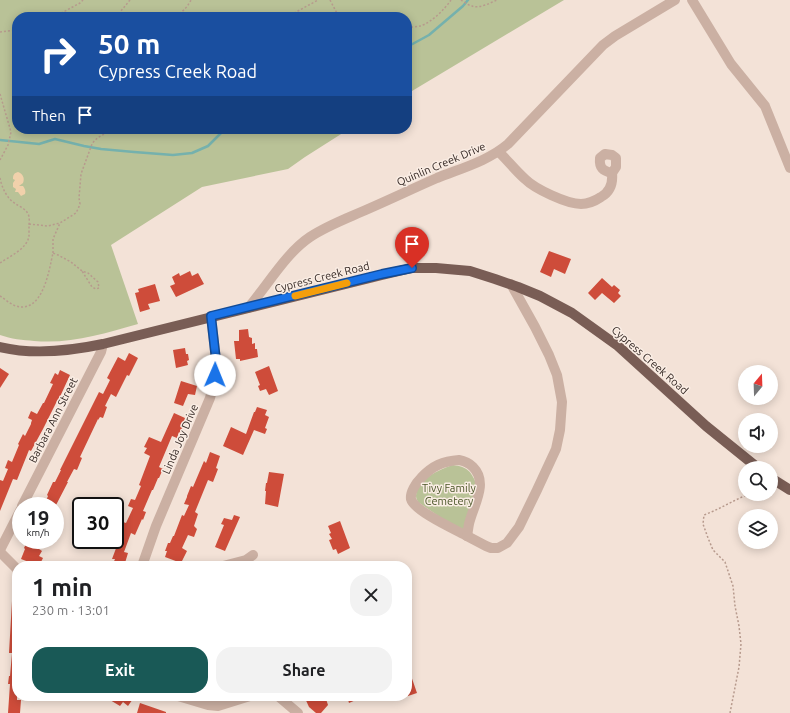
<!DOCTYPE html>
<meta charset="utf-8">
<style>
:root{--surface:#fff;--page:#f2f2f2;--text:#202124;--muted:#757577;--accent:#195956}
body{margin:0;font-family:Ubuntu,sans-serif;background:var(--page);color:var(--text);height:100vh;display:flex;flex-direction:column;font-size:15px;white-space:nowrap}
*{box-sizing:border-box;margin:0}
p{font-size:13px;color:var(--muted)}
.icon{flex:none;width:22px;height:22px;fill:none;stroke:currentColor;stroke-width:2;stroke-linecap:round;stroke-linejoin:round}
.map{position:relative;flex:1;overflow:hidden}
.details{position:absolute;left:12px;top:561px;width:400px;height:140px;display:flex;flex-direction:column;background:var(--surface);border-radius:16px;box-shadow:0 2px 10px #0003}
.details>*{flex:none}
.hud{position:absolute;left:12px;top:12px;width:400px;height:122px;border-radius:16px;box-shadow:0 2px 10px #0003;background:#1a4fa0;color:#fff;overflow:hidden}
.needle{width:26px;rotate:19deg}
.buttons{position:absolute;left:738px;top:365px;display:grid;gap:8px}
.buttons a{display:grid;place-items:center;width:40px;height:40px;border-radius:50%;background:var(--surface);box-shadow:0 2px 10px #0003;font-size:20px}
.speed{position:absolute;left:12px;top:497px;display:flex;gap:8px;font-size:20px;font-weight:700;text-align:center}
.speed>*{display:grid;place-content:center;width:52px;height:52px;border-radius:50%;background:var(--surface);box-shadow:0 2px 10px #0003;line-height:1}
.speed small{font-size:10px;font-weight:400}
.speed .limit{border:2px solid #111;border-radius:6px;background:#fff;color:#111}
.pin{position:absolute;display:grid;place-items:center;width:34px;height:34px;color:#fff;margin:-41px -17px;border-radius:50% 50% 50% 0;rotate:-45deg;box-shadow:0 0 4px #0007}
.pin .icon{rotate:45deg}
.me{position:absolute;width:44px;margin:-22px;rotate:1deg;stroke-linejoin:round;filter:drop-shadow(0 0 3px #0008)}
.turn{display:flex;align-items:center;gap:14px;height:84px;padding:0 20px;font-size:18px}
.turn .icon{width:52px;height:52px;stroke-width:2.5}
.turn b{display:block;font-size:28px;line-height:34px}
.then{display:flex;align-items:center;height:38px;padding:0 20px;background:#0003;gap:8px;font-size:15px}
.round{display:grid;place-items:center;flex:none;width:42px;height:42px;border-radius:16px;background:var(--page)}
.summary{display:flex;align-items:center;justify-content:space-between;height:68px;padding:0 20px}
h1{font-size:24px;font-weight:700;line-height:30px}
.primary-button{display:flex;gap:8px;margin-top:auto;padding:8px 20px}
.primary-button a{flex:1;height:46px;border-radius:16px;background:var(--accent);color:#fff;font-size:16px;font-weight:700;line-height:46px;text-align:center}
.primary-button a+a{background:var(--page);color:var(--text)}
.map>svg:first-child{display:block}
.green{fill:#b9c297}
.sand{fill:#f1d1ab}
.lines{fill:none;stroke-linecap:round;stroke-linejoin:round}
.stream{stroke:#75b1ad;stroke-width:2.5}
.building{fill:#ce4c3a}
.path{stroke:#b79a8d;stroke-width:1.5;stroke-dasharray:2 2;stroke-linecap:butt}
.minor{stroke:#cbb0a3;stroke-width:10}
.major{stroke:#795d55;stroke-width:10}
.route-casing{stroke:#114b97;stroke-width:10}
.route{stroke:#1a73e8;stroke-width:7}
.slow{stroke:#f59e0b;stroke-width:7}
.labels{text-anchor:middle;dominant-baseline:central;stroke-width:3;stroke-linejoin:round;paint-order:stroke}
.street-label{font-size:11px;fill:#352925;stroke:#faede4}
.park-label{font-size:11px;fill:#4a5528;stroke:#faede4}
</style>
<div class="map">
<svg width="790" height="713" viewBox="0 0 790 713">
<rect width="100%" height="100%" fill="#f3e2d7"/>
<!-- green -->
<g class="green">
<path d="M0 0H564L407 94V17H17V129H349L305 157 288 169 202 187 111 245 138 324C102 334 72 344 34 341 23 340 11 339 0 335Z"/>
<path d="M453 465C467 467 470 470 476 483L465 532 450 524 418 502C417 500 416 498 416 496 416 480 440 469 453 465Z"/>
</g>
<!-- sand -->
<path class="sand" d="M18 172C23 174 25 178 23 183L19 186H23C25 189 26 191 25 194L21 196 18 192H15L16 189 13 187V183L15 180 13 179C13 175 14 173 18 172Z"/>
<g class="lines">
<!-- stream -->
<g class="stream">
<path d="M407 47 429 35 463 6 468 0"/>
<path d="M0 140 39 144 55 139 84 146 101 149 134 152 173 155 192 153 208 146 224 130 228 129"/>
</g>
</g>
<!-- building -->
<g class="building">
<path d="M549 251 571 259 565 274 554 269 551 277 540 272Z"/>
<path d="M190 271 192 276 198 273 204 284 176 297 170 286 175 284 172 277 179 273 180 276Z"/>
<path d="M602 278 612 287 614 285 620 290 618 293 621 296 614 303 602 293 595 300 588 293Z"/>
<path d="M155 284 160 301 148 304 150 309 140 312 135 293 139 292 138 289Z"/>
<path d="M248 329 249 337 252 338V344L255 343V349H257L258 357 240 361V359H236L234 341H239V330Z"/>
<path d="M185 348 186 354H188L189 360 187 361 188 365 176 368 173 350Z"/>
<path d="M129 353 138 358 129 376 127 375 116 397 111 394 105 406 107 407 103 418 100 417 98 420V419L80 457 82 458 77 470 74 469 67 482H68L55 507 45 503 48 496 47 495 53 482H55L61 470H60L99 392 103 394 110 380 107 378 118 357 125 361Z"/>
<path d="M269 366 278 391 269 395 266 389 260 391 258 386 260 385 255 372Z"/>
<path d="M0 368 9 374 0 388Z"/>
<path d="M60 370 70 375 58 401H57L43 429 31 451 29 450 17 480 13 479 0 511V480L3 481 8 469 5 468 8 460 12 462 19 445 18 444 23 434 25 436 31 424V423L32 420 28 418 31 411 37 414 43 403H44L53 384 50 383 55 373 58 375Z"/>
<path d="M181 381 197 386 195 395 188 394 183 406 174 403Z"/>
<path d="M257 407 267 410 265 415 269 417 265 428 267 429 265 434 254 430 243 455 223 446 231 427 246 434 254 412H255Z"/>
<path d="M174 413 185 418 183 423 184 424 180 433 179 432 177 438 172 436 159 467 163 469 159 478H158L153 490H152L143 511 146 512 143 520 142 519 135 535 131 533 124 552 128 553 125 563 123 562 122 566H112L115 559H112L118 543 114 541 123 522 126 523 133 508 128 506 131 499 135 500 141 486 139 485 150 456 144 453 147 448 144 447 149 437 161 442Z"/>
<path d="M210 452 220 456 216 468 218 469 213 482 208 480 195 512 198 514 194 526 197 529 194 537 188 535 182 548 187 551 181 563 165 557 167 551H165L168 543H170L173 536H174L182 515 184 516 189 505 184 504 187 497V496L191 486 193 487 204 461 206 463Z"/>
<path d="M269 472 284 474 278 507 265 504 266 491H265L266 483H267Z"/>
<path d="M234 515 240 517 225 551 215 547 224 525 221 524 224 518 232 520Z"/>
<path d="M340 521 350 548 338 554 336 549 333 550 329 540 332 539 329 534 331 533 328 526Z"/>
<path d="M28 540H43L39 549 42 551 39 556 43 558 39 566 21 559 25 549 24 548Z"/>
<path d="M12 601H17V700H21L20 713H8L10 684H8L9 676H10L12 653H9Z"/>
<path d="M407 667H408L417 693 408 696V691H407Z"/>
<path d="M112 696H135L128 706 123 702 120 706 110 700 113 696Z"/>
<path d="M304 696H325L328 705 321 713H316L309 707Z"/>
<path d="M347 696H365L349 703Z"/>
<path d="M140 703 166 712V713H137Z"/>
</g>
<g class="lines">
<!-- path -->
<g class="path">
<path d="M330 0 339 17"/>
<path d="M461 0C464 2 468 5 472 6 479 9 490 3 497 0"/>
<path d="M54 17 80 3 83 0"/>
<path d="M116 17 130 0"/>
<path d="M172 17C181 14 187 8 191 0"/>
<path d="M287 17 318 0"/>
<path d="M407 27C411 27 416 27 420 26 431 23 445 9 451 0"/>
<path d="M0 32 7 31 17 30"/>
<path d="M0 94 11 132 8 145 0 160"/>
<path d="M0 178C2 188 7 199 16 204 20 207 26 209 28 214 30 217 29 223 29 226 29 229 29 233 29 236 27 249 10 256 0 263"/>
<path d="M29 224 48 226 60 223"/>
<path d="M53 253V239L60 223 76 213 78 209 80 204 79 198 81 174 92 144C97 136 107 133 115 129"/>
<path d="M0 296C5 299 10 304 16 306 43 314 49 270 53 253L58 255 71 262 82 271 88 273 98 282 99 288 96 289 92 287 82 271"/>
<path d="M730 713 739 667 741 644 739 626 735 606 733 586 725 562 713 550 708 538 703 524 704 515C720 509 734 500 749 494"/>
</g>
<!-- minor -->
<g class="minor">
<path d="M692 0 731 64 765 106 790 168"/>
<path d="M499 152C508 161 516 171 525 179 535 189 567 204 581 204 589 204 595 201 601 197 610 192 613 183 612 173"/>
<path d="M605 154 612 155 616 158V167L612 173C603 171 599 168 600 158Z"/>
<path d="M248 308C267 286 286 253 310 237 328 225 348 218 368 209 391 199 414 188 437 178 462 168 488 161 508 144L603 45 615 36 675 0"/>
<path d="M459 460C465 461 469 463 473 467 489 483 473 506 469 524 468 528 468 532 467 536 456 530 414 511 411 499 410 492 416 483 421 478 432 466 443 461 459 460Z"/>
<path d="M22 506 101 352 103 344"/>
<path d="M467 536 486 546 491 548H498L507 543 519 527 537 490 556 449 560 430 562 402 557 375 549 355 535 327 511 284"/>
<path d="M0 550 21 509"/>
<path d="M0 552 17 569"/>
<path d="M142 566 156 526 210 398 214 382 216 360 211 316"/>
<path d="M223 566 246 560 253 555"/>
<path d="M178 696 208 705 218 706 250 696"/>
<path d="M278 696 298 713"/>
</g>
<!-- major -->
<g class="major">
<path d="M0 347C33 355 70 351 103 344L382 275 412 268H436L470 271 495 279 518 287 540 296 572 313 618 346 706 426 758 468"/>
<path d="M771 478 790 490"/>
</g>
</g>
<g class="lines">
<!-- route casing -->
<g class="route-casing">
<path id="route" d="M215 375 216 360 211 316 382 274 412 268"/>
</g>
<!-- route -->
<use href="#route" class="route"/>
<!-- slow -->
<path class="slow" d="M295 296 347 283"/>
</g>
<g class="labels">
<!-- street labels -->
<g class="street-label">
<text transform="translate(441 164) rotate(-23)">Quinlin Creek Drive</text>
<text transform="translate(322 277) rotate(-14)">Cypress Creek Road</text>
<text transform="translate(650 360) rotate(41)">Cypress Creek Road</text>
<text transform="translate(53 420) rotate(-63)">Barbara Ann Street</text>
<text transform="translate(180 439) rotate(-67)">Linda Joy Drive</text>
</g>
<!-- park labels -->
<g class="park-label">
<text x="449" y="488">Tivy Family<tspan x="449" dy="13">Cemetery</tspan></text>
</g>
</g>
</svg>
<div class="buttons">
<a><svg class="needle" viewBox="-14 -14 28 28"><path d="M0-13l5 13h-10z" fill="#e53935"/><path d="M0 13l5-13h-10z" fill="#757577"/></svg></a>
<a><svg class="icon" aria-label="sound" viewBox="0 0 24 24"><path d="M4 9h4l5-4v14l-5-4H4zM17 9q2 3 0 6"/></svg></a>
<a><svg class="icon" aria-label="search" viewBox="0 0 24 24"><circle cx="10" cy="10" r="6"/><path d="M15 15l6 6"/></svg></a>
<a><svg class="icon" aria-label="layers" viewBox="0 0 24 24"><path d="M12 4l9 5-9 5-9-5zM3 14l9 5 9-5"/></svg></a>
</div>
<div class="speed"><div>19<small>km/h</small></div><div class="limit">30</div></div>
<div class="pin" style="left:412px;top:268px;background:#d93025"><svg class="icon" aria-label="arrive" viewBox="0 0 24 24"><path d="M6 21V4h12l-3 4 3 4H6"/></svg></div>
<svg class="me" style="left:215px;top:375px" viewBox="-20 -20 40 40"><circle r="19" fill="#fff"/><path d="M0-13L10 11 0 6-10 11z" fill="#1a73e8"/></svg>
<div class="hud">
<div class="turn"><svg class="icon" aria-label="right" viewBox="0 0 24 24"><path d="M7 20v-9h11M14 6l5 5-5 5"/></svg><div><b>50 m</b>Cypress Creek Road</div></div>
<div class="then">Then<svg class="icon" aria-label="arrive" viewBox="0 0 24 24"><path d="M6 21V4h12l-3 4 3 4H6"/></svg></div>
</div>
<section class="details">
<div class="summary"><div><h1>1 min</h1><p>230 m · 13:01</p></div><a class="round"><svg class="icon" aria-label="close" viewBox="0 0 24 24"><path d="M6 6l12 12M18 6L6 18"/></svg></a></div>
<div class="primary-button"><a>Exit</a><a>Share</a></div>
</section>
</div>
